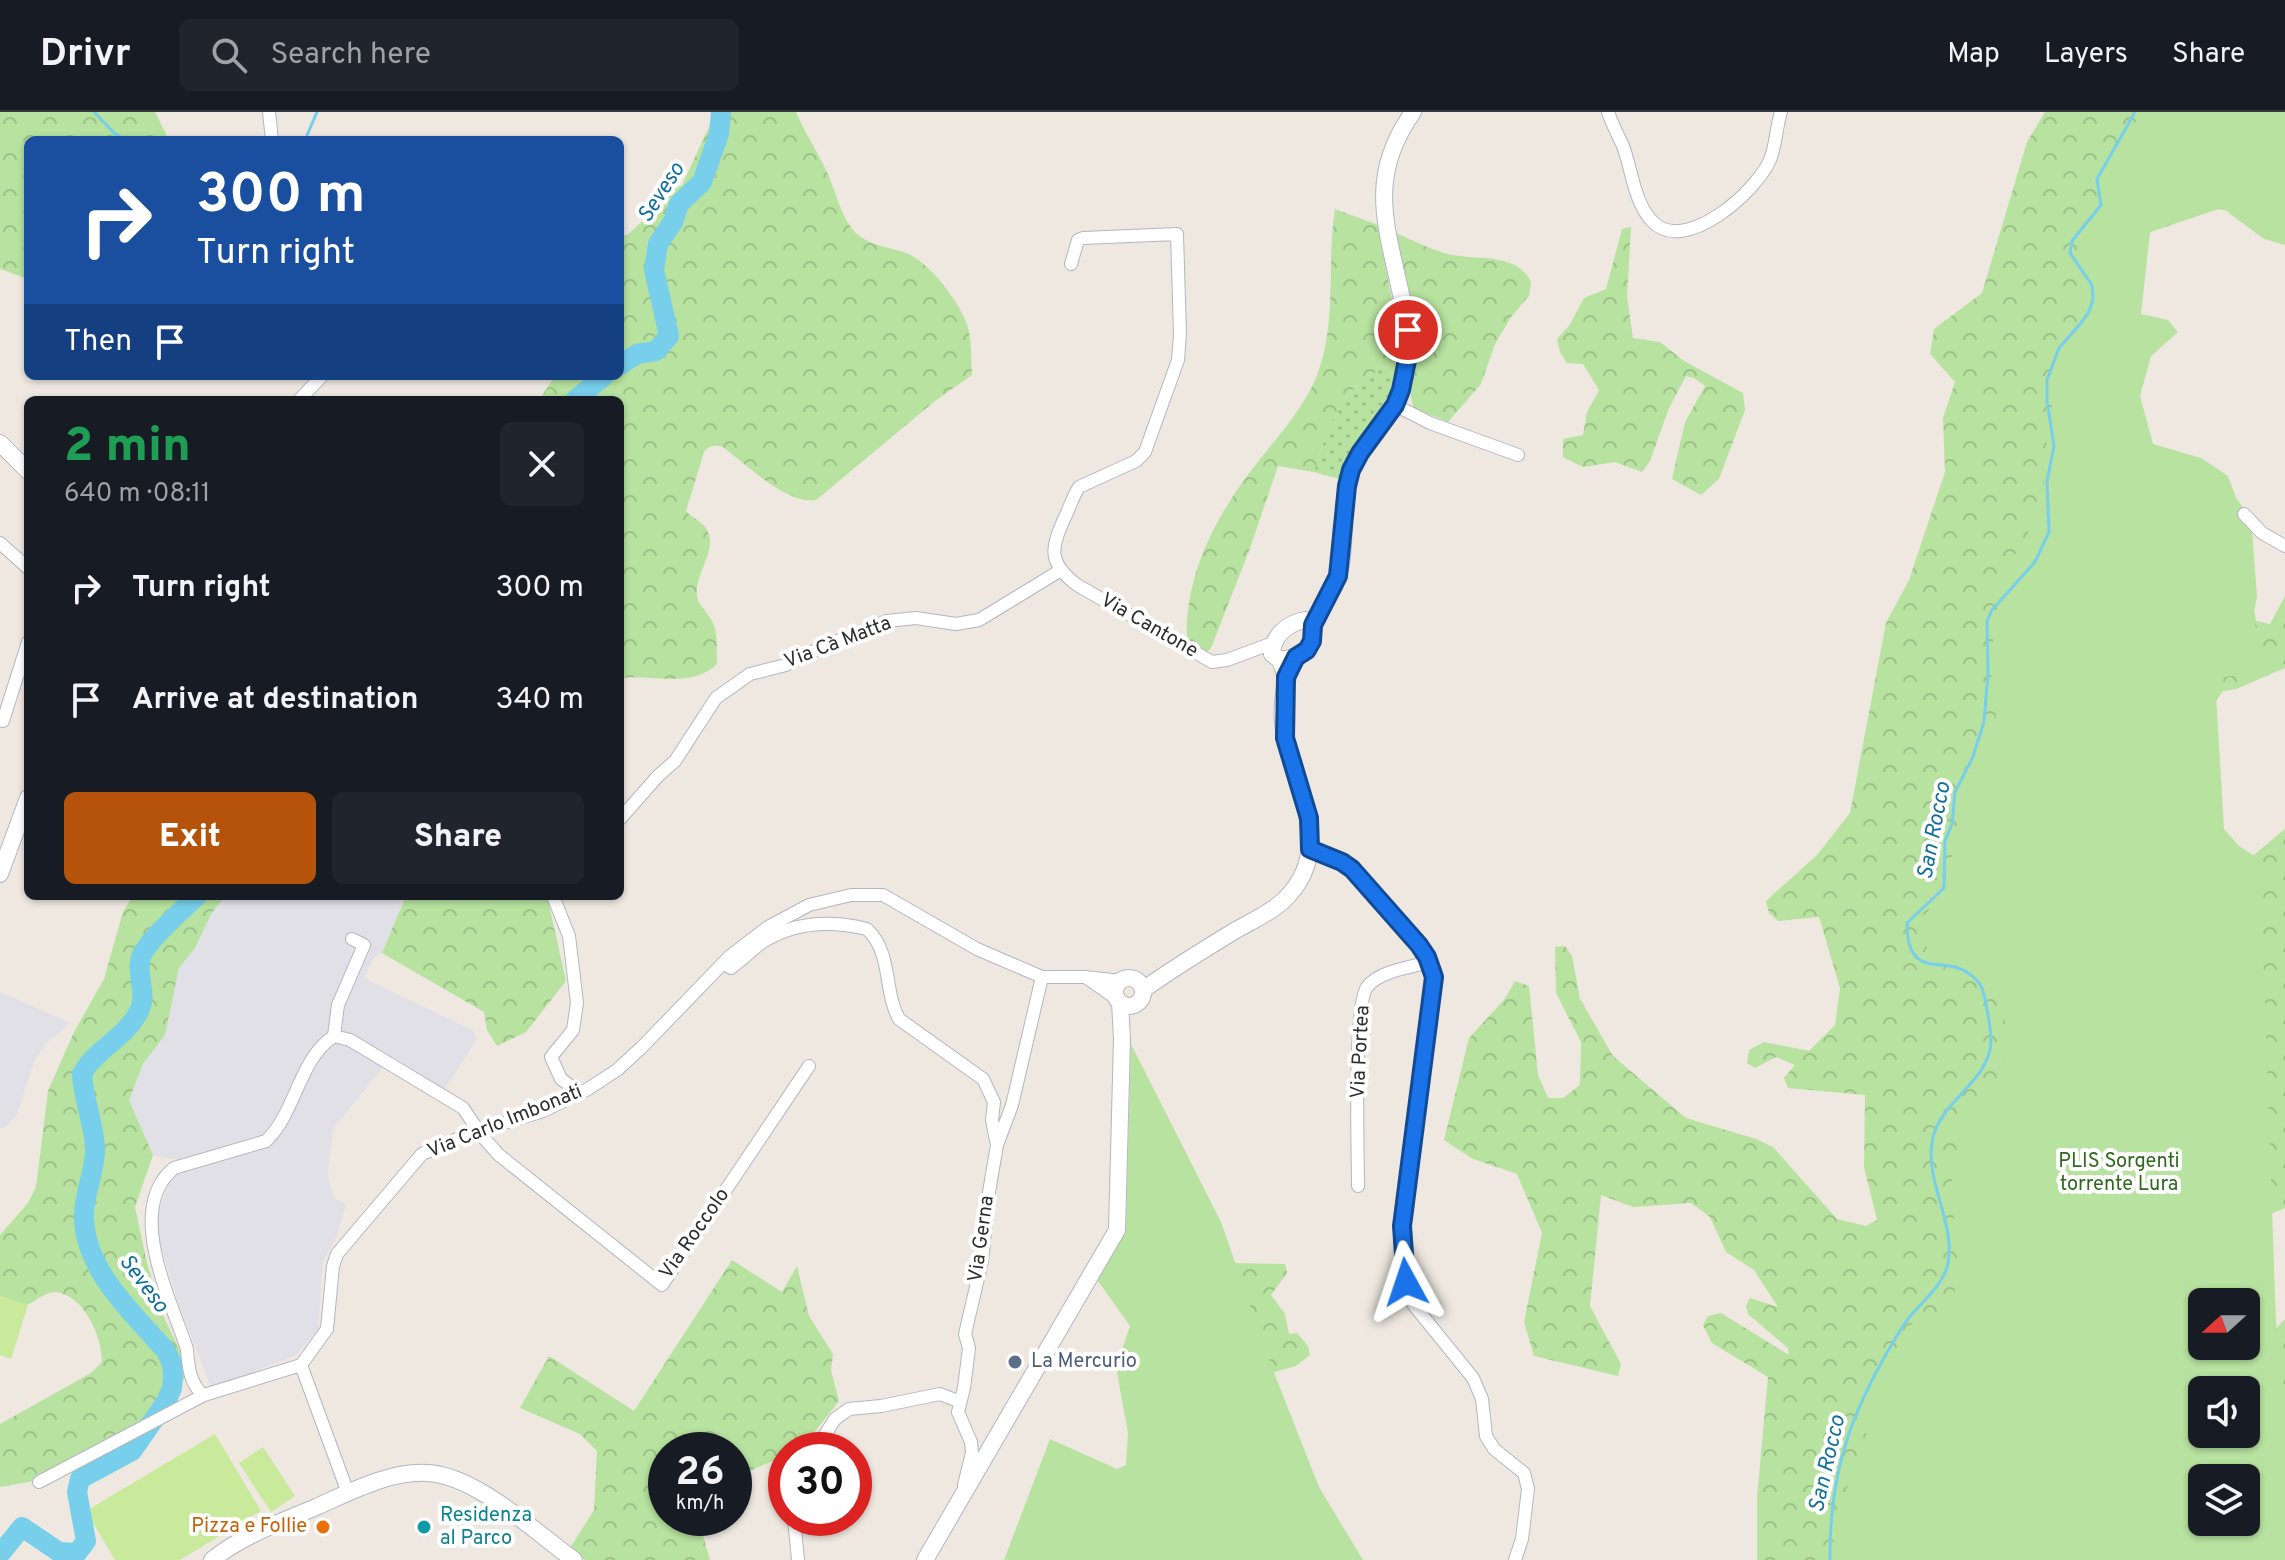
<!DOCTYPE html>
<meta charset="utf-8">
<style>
:root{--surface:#171b24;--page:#20242c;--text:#f1f3f6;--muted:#9ea1a6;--line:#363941;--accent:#b45309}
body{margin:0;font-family:Overpass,sans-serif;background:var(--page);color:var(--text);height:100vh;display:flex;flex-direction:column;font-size:30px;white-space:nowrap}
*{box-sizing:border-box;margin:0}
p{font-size:26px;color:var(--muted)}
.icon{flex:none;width:44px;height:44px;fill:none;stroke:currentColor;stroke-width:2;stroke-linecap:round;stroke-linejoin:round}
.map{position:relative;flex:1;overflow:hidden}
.panel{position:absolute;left:24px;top:284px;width:600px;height:504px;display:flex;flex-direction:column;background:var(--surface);border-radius:12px;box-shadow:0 2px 6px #0004}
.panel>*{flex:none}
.guide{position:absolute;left:24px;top:24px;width:600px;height:244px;border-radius:12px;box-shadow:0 2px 6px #0004;background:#1a4fa0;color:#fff;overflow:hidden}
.needle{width:52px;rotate:249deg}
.controls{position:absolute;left:2188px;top:1176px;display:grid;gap:16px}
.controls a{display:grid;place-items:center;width:72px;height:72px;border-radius:12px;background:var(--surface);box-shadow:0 2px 6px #0004;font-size:40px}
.speed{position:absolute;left:648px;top:1320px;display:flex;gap:16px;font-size:40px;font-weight:700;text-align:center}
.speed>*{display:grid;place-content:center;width:104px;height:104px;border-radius:50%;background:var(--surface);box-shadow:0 2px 6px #0004;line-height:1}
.speed small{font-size:20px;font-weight:400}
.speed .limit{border:12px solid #d22;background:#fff;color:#111}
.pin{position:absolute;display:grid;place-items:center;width:68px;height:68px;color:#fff;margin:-34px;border:4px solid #fff;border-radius:50%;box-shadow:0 2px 8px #0007}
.me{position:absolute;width:88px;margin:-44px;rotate:355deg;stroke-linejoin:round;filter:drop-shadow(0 0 6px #0008)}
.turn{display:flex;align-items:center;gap:28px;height:168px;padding:0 40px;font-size:36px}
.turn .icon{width:104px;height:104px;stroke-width:2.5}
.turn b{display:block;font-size:56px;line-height:68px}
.then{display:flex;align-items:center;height:76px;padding:0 40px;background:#0003;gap:16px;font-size:30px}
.round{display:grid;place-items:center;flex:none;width:84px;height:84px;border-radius:12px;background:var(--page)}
.summary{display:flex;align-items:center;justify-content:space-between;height:136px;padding:0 40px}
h1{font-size:48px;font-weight:800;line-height:60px;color:#1e9e55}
.primary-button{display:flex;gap:16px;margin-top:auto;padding:16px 40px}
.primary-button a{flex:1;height:92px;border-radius:12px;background:var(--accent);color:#fff;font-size:32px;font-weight:800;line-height:92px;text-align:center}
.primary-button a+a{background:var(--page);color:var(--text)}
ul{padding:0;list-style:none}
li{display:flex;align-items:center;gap:24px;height:112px;padding:0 40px}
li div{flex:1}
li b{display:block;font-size:30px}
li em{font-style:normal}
header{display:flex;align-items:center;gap:48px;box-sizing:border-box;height:112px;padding:0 40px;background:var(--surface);border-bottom:2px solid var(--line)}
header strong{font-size:38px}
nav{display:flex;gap:44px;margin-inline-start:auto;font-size:28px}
.search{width:560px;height:72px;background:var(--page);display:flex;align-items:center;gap:20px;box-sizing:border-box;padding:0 28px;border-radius:12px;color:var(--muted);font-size:30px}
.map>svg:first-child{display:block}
.industrial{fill:#e2e0e7}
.grass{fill:url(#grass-dots)}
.forest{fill:url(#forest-crowns);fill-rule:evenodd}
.park{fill:#b7e29f;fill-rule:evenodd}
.pitch{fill:#c9e99b}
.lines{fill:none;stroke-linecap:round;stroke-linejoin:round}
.stream{stroke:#77cfeb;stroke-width:3}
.river{stroke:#77cfeb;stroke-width:20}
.street-casing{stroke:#b3b6c0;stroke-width:14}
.secondary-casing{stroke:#b3b6c0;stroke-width:18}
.street{stroke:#fff;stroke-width:12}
.secondary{stroke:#fff;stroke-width:16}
.route-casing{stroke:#114b97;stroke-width:20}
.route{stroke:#1a73e8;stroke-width:14}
.service-dot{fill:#5c6f8a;stroke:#fff;stroke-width:3}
.food-dot{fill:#e8710a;stroke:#fff;stroke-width:3}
.culture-dot{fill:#0f9aa8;stroke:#fff;stroke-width:3}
.labels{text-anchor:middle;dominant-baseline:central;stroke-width:8;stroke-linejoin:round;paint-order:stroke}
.street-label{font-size:20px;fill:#2d2d2d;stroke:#fff}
.park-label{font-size:20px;fill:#2f691d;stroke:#fff}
.service-label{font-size:20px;fill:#4e5e75;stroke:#fff;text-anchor:start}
.culture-label{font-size:20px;fill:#0d838f;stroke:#fff;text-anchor:start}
.food-label{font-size:20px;fill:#c56008;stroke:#fff;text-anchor:end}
.water-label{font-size:22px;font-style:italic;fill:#126f9c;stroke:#fff}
</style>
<header>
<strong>Drivr</strong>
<div class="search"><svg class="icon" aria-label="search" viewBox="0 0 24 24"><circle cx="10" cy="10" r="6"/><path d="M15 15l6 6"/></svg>Search here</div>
<nav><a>Map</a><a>Layers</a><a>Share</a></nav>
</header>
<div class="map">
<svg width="2285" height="1448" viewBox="0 0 2285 1448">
<defs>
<pattern id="grass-dots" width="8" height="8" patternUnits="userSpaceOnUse" patternTransform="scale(2)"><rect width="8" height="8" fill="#b7e29f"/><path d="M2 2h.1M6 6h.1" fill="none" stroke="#9ec289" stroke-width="1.8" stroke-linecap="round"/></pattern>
<pattern id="forest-crowns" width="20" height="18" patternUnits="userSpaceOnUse" patternTransform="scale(2)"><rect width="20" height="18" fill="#b7e29f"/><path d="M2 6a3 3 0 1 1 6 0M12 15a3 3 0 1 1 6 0" fill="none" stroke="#9ec289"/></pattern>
</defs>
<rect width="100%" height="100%" fill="#eee8e0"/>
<!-- industrial -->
<g class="industrial">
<path d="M225 784H406L382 841 374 845 364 866 474 919 477 927 444 978 392 944 333 1017 328 1062 333 1085 346 1093 336 1126 323 1149 318 1217 295 1244 211 1275 179 1193 158 1124 156 1106 178 1048 153 1043 129 988 143 952 165 923 179 856 211 802Z"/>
<path d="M0 880 71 911 47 930 34 950 17 1003 5 1015 0 1016Z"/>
</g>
<!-- grass -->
<path class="grass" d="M1399 249 1394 276 1345 348 1339 367 1314 360C1330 306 1344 270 1399 249Z"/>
<!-- forest -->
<g class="forest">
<path d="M0 0H155L169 28H28V167L0 157Z"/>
<path d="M716 0H796C805 21 817 39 827 60 836 79 840 104 855 120 868 134 890 135 906 141 929 149 965 196 969 220 972 234 971 249 972 263L935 289 816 388C787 393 746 352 723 335 715 333 710 333 704 340L686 399C691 405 700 409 705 415 722 437 690 464 698 488 701 496 709 502 712 509 719 524 716 537 717 552 692 577 651 562 620 566V288H539L555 264H620V123H627L653 100 660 86 682 73Z"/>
<path d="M2045 0H2285L2227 94 2142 123 2130 275 2148 337 2249 470 2256 509 2270 512 2285 484V556L2236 577 2223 579 2215 590 2183 672 2242 753 2285 717V1096L2194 1134 2172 1252 2258 1236 2285 1207V1448H1757V1386L1768 1265 1712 1231 1703 1213 1708 1204 1721 1201 1789 1243 1788 1236 1748 1202 1746 1194 1750 1186 1778 1195 1754 1158 1726 1140 1710 1105 1691 1091 1633 1095 1601 1083 1590 1194 1621 1252 1618 1264 1534 1244 1524 1210 1542 1121 1517 1062 1473 1047 1444 1028 1469 926 1504 888 1515 869 1529 874 1538 963 1548 986H1563L1580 973 1581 930 1556 881 1555 835 1565 834 1572 844 1580 887 1613 944 1686 1006 1756 1027 1773 1035 1837 1107 1866 1114 1877 1108 1864 1055 1865 983 1788 976 1784 966 1795 953 1776 945 1755 956 1747 951 1749 938 1764 930 1809 939 1835 913 1840 876 1819 805 1778 809 1769 801 1766 789 1817 743 1850 701 1886 511 1909 468 1945 360 1943 306 1955 270 1930 242 1934 217 1982 181 2027 30ZM2202 1278H2246V1322H2202ZM2202 1366H2246V1410H2202Z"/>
<path d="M1335 97 1378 113 1399 226V249C1344 270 1330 306 1314 360L1278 354 1249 439 1211 536 1206 541 1187 529C1184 460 1219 398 1261 346 1281 321 1303 296 1316 266 1338 211 1326 153 1335 97Z"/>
<path d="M1631 115 1627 185 1633 226 1660 230 1684 249 1743 281 1745 298 1719 367 1701 383 1672 367 1685 310 1705 274 1694 266 1686 264 1669 296 1650 349 1642 360 1615 350 1583 355 1563 345V327L1583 323 1587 300 1599 278 1583 252 1567 251 1560 240 1557 227 1569 214 1584 186 1606 177 1622 117Z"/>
<path d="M1396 121C1412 128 1428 136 1444 141 1474 150 1515 138 1531 170L1529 184 1511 205 1495 232 1481 272 1448 310 1414 296C1406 275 1416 267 1415 247 1413 205 1404 163 1396 121Z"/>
<path d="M133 784H225L211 802 195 836 179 856 165 923 143 952 129 988 153 1043 135 1095 147 1151 165 1208 184 1246 186 1263 173 1287 167 1309 67 1363 0 1375V1312L91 1261 102 1250C102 1225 85 1184 56 1180 47 1179 35 1189 27 1193L0 1184V1123L28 1091 36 1075 48 979 74 920 104 867 123 800Z"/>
<path d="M406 784H547L566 869 526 920 497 934 487 918 484 900 382 841Z"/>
<path d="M732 1148 782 1180 797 1154 809 1204 833 1242 831 1258 839 1289 801 1337 786 1338V1343L734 1366V1338H666V1406H698L710 1448H585L570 1436 594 1398 597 1339 580 1322 520 1296 549 1244 634 1299Z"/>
<path d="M1231 1151 1285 1152 1287 1161 1271 1183 1285 1202 1289 1222 1297 1221 1308 1234 1310 1243 1296 1254 1267 1262Z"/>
</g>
<!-- park -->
<g class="park">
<path d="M2142 0H2285V133L2264 127 2225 98 2209 97 2150 120 2141 202 2168 208 2178 220 2151 244 2140 284 2153 332 2201 346 2228 364 2236 386 2251 406 2257 484 2253 506 2270 559 2215 566 2224 717 2239 734 2260 748 2276 1212 2285 1295V1448H1836L1832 1434 1840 1409 1852 1353 1870 1335 1863 1310 1850 1282C1859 1267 1880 1271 1893 1261 1906 1210 1901 1214 1950 1195 1965 1160 1953 1115 1952 1078 1951 1064 1957 1031 1962 1018 1968 1001 1984 995 1993 980 2006 956 2004 934 2005 908 2005 899 2007 887 2003 878 2002 874 1998 871 1996 868L1951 860 1925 833 1919 815 1923 804 1932 795 1960 723 1958 678 1961 661 1992 630 1998 592 1991 574 1993 529 2005 459 2042 398 2047 328 2052 316V251L2080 215 2083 196 2082 113 2095 90 2100 72 2096 60 2098 54 2129 20ZM2202 1190H2246V1234H2202ZM2202 1278H2246V1322H2202ZM2202 1366H2246V1410H2202Z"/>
<path d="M1131 932 1221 1110 1269 1248 1319 1375 1363 1448H1004L1050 1327 1117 1357 1126 1353 1128 1321 1116 1255 1130 1214 1096 1166 1126 1117Z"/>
</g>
<!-- pitch -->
<g class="pitch">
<path d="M0 1184 28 1193 11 1247 0 1243Z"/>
<path d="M215 1322 261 1399 180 1448H115L86 1399Z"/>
<path d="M263 1335 295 1384 271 1400 239 1351Z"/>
</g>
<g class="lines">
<!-- stream -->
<g class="stream">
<path d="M94 0 114 21 126 28"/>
<path d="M305 28 317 0"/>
<path d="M1830 1448C1829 1355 1854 1292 1903 1214 1916 1193 1943 1177 1948 1151 1956 1110 1923 1068 1933 1025 1942 988 1991 968 1991 928 1991 918 1985 882 1981 874 1979 870 1972 863 1968 861 1944 843 1907 870 1907 811L1944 776 1945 729 1952 712 1955 680 1972 647 1984 610 1988 561 1987 509 1992 498 2035 450 2049 420 2047 369 2054 334 2047 289V268L2059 236 2081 211 2089 200 2093 187 2092 173 2070 141 2072 129 2101 93 2097 67 2135 0"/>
</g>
<!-- river -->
<g class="river">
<path d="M620 253 637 242 656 239 669 224 654 158 658 132 673 110 679 92 702 70 719 22 721 0"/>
<path d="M575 288 604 264"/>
<path d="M0 1442 22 1415 59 1440 77 1441 86 1429 77 1380 80 1367 132 1339 166 1290 172 1276 173 1265 172 1252 166 1239C132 1200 82 1156 84 1101 85 1080 94 1061 95 1040 96 1019 83 986 82 962 95 938 123 927 137 903 149 884 137 869 140 849 142 832 184 797 197 784"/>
</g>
<!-- street casing -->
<g class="street-casing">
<g id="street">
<path d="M269 0 272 28"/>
<path d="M1608 0C1612 12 1618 23 1623 34 1632 58 1634 90 1652 109 1684 144 1756 80 1770 48 1776 33 1776 16 1781 0"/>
<path d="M1071 152 1078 128 1083 126 1177 122 1180 222 1178 248 1145 340 1136 349 1079 375C1073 384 1070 395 1065 405 1051 436 1047 450 1077 473L1212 550 1227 548 1273 531"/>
<path d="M299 288 322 264"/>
<path d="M1395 293 1430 311 1518 343"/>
<path d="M2244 402 2262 421 2285 434"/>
<path d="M0 431 28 456"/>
<path d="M3 609 28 530"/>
<path d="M620 707 658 664 675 649 716 586 750 562 786 553 820 536 887 509 916 506 956 512 979 508 1061 458"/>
<path d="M1310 737 1342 750 1352 757C1378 787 1426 827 1434 865L1402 1114V1146L1406 1170 1413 1192 1473 1266 1482 1287 1486 1324 1494 1337 1524 1361 1528 1377 1522 1427 1515 1448"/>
<path d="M553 784 569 824 577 891 573 918 551 945 561 967 580 981"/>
<path d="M723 851 731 856C742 848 751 839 761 831 793 810 830 808 867 817 893 842 883 878 899 907L983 967 994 990 992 1008 997 1033"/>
<path d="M1087 866 1117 887"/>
<path d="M334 924 338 893 364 833 352 827"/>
<path d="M1358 1074C1358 1041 1353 895 1367 875 1379 859 1411 855 1430 850"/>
<path d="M301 1253 348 1381"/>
<path d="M204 1283C190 1274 188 1253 187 1237 171 1188 124 1097 174 1056L266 1029C297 999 298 948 334 924L350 928 463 996 482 1024 499 1043 662 1173 809 954"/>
<path d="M815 1338 835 1307 849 1297 881 1294 940 1282 958 1289"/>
<path d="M39 1370 204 1283 301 1253 327 1217 333 1154 337 1142 422 1042 469 1022 543 999 588 977 617 958 642 935 730 844 768 815 809 793 851 783H883L977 837 1042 865H1085L1121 869"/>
<path d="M964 1373 972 1341 971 1330 958 1300 964 1276 969 1236 965 1222 982 1149 989 1080 997 1033 1012 993 1042 865"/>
<path d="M794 1406 798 1448"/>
</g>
</g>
<!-- secondary casing -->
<g class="secondary-casing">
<g id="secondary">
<path d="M0 331 28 359"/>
<path d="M1313 513C1322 494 1338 474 1341 452 1346 422 1341 390 1350 361 1359 335 1381 318 1394 295 1402 280 1405 264 1408 248 1410 227 1406 207 1402 187 1387 115 1366 66 1413 0"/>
<path d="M1280 548C1301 546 1315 536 1313 513L1305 508C1288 511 1272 524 1272 542L1280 548 1286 565"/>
<path d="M0 762 28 686"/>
<circle cx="1129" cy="880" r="14"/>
<path d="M1143 878C1173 856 1205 837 1236 818 1252 809 1270 801 1283 789 1335 740 1298 685 1286 628 1279 600 1283 570 1296 545"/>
<path d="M212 1448C241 1424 281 1410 316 1395 350 1380 389 1359 427 1361 476 1363 535 1420 574 1448"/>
<path d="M925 1448 1117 1118 1122 927 1120 890"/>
</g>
</g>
<!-- street -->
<use href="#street" class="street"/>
<!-- secondary -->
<use href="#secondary" class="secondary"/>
</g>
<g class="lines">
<!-- route casing -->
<g class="route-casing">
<path id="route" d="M1406 1170 1402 1114 1434 865 1427 845 1419 833 1352 757 1342 750 1310 737 1309 706 1285 626 1286 565 1296 545 1307 538 1312 529 1313 513 1338 464 1347 374 1351 358 1360 341 1395 293 1401 278 1408 243V218"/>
</g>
<!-- route -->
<use href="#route" class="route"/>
</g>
<!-- markers -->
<circle class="service-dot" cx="1015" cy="1250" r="8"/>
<circle class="food-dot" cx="323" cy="1415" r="8"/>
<circle class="culture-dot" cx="424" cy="1415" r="8"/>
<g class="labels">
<!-- street labels -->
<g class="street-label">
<text transform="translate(1149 514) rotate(30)">Via Cantone</text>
<text transform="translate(838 531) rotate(-21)">Via Cà Matta</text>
<text transform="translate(1361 940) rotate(-87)">Via Portea</text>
<text transform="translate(505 1010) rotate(-22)">Via Carlo Imbonati</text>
<text transform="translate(695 1122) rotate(-55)">Via Roccolo</text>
<text transform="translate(982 1127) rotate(-82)">Via Gerna</text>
</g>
<!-- park labels -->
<g class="park-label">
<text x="2119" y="1050">PLIS Sorgenti<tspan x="2119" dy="23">torrente Lura</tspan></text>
</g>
<!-- service labels -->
<g class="service-label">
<text x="1031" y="1250">La Mercurio</text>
</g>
<!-- culture labels -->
<g class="culture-label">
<text x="440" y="1404">Residenza<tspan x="440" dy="23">al Parco</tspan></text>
</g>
<!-- food labels -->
<g class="food-label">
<text x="307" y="1415">Pizza e Follie</text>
</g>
<!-- water labels -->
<g class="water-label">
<text transform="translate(662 81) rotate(-57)">Seveso</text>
<text transform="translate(1935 719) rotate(-79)">San Rocco</text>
<text transform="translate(143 1172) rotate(53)">Seveso</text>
<text transform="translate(1828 1352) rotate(-77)">San Rocco</text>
</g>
</g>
</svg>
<div class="controls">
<a><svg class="needle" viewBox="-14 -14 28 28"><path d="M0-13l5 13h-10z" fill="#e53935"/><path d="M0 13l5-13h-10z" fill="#9ea1a6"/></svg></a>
<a><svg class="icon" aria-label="sound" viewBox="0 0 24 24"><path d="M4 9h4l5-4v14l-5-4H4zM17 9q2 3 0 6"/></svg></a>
<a><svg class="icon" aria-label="layers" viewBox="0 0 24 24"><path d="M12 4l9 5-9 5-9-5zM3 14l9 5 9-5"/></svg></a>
</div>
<div class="speed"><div>26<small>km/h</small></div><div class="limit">30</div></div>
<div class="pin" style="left:1408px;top:218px;background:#d93025"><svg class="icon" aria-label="arrive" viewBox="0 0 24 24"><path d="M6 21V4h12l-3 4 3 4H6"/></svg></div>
<svg class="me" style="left:1406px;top:1170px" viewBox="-20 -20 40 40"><path d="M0-17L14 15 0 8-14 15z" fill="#1a73e8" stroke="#fff" stroke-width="4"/></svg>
<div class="guide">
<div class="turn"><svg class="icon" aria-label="right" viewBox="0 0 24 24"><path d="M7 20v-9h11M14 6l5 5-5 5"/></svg><div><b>300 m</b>Turn right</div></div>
<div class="then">Then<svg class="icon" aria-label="arrive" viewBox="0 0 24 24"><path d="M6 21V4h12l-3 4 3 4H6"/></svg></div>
</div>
<section class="panel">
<div class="summary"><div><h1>2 min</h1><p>640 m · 08:11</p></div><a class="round"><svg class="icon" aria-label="close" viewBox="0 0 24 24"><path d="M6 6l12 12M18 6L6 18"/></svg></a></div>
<ul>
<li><svg class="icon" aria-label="right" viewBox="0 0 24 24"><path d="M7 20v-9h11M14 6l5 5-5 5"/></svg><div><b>Turn right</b></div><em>300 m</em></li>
<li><svg class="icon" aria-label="arrive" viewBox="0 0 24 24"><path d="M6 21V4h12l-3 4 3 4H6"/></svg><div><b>Arrive at destination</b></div><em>340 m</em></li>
</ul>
<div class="primary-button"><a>Exit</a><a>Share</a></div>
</section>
</div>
